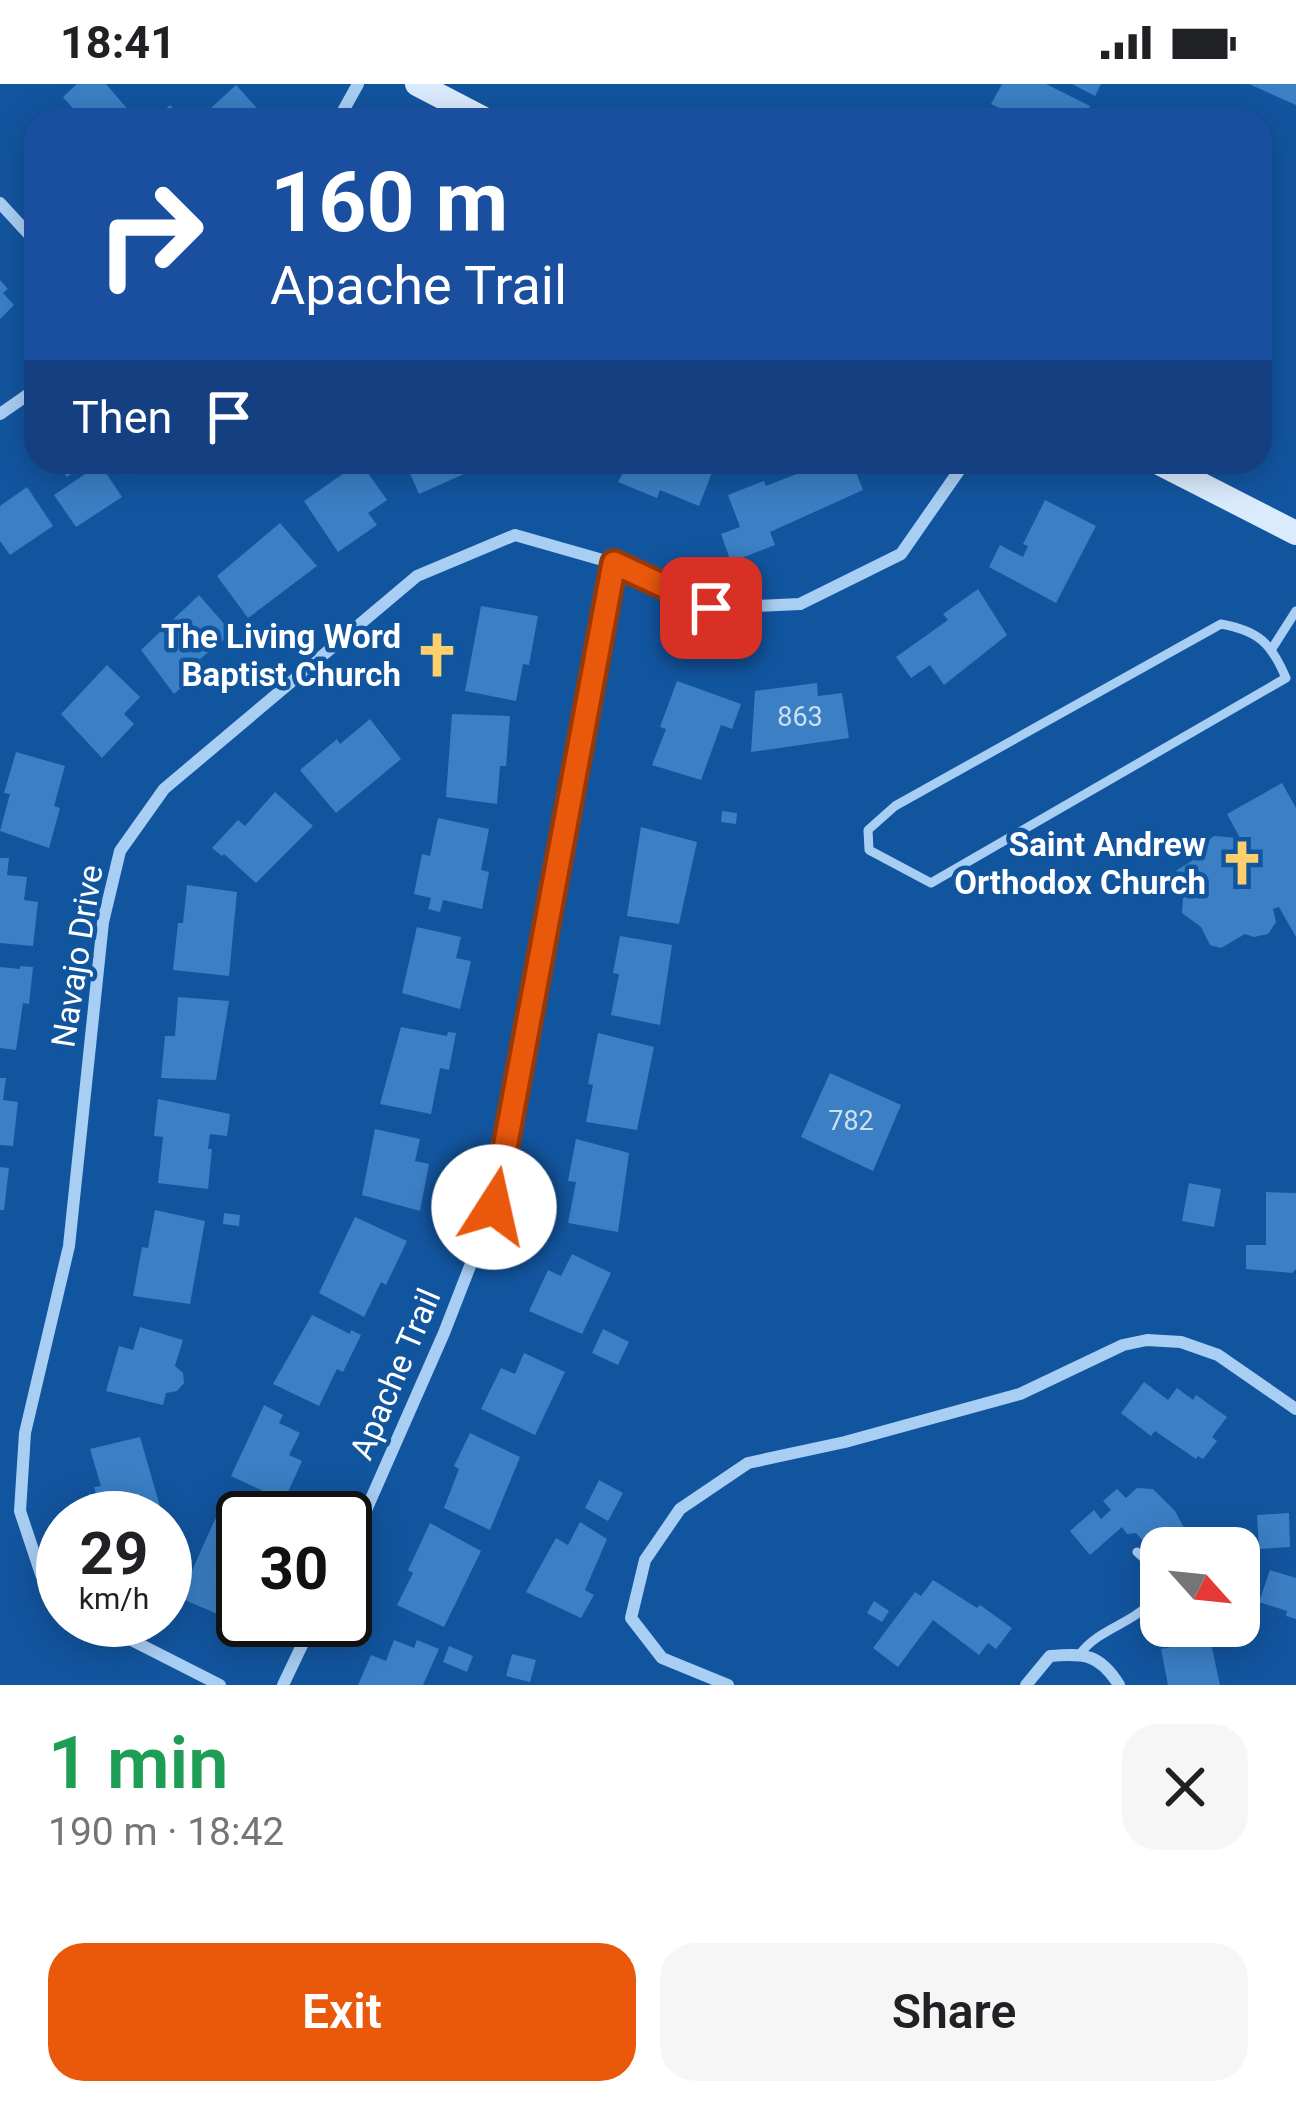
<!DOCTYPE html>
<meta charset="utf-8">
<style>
:root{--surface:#fff;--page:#f6f6f6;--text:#202124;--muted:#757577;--accent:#ea580c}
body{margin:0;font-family:Roboto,sans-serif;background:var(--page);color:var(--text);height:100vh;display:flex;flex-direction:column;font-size:45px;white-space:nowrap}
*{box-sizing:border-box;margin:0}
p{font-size:39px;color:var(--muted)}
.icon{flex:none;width:66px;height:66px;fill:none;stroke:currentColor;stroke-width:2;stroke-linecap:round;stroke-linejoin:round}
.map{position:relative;height:1601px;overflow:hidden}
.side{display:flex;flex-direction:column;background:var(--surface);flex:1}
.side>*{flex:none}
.top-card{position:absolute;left:24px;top:24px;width:1248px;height:366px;border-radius:36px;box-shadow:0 6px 30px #0003;background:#1a4fa0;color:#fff;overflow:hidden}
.needle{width:78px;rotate:117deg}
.tools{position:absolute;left:1140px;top:1443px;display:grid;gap:24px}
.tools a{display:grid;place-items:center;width:120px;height:120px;border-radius:24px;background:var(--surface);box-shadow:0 6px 30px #0003;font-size:60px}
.speed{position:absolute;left:36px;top:1407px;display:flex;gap:24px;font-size:60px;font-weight:700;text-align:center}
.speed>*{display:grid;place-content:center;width:156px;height:156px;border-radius:50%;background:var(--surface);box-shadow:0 6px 30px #0003;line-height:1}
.speed small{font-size:30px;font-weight:400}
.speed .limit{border:6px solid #111;border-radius:18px;background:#fff;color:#111}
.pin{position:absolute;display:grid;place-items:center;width:102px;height:102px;color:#fff;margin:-51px;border-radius:24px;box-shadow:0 6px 18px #0006}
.me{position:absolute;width:132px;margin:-66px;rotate:10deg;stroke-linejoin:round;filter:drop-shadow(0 0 9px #0008)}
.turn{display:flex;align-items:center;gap:42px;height:252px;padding:0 48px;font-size:54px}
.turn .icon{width:156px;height:156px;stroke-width:2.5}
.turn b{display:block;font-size:84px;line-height:102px}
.then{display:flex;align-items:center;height:114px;padding:0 48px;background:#0003;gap:24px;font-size:45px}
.round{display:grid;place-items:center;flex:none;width:126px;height:126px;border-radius:36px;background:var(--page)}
.overview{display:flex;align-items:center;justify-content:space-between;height:204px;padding:0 48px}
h1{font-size:72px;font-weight:600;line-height:90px;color:#1e9e55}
.action{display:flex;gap:24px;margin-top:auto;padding:24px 48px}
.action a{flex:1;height:138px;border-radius:36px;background:var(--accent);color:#fff;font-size:48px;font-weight:600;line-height:138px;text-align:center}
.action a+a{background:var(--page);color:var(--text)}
.status{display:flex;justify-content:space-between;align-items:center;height:84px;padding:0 60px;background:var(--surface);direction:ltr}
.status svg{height:33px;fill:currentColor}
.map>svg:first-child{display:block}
.building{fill:#3b7fc5}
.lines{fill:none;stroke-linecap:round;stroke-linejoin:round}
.lane{stroke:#a9cef4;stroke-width:9}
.street{stroke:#a9cef4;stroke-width:12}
.secondary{stroke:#daebfd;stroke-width:24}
.route-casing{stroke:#983908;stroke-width:30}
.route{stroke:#ea580c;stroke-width:21}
.labels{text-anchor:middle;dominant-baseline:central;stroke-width:9;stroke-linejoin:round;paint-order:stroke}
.number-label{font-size:27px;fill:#cedff0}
.poi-label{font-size:33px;font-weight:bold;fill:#fff;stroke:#12559f;text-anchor:end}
.street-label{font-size:33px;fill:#fff;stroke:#12559f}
</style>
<div class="status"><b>18:41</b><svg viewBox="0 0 49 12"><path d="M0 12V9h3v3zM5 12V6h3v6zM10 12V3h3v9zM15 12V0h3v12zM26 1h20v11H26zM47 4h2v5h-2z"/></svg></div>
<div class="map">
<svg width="1296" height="1601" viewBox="0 0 1296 1601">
<rect width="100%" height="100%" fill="#12559f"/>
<!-- building -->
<g class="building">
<path d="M77 0H106L130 28 121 36H64L75 27 63 13Z"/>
<path d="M1002 0H1046L1090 22 1083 36H1023L991 20Z"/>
<path d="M1072 0H1101L1095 12Z"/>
<path d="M1249 0H1296V21Z"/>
<path d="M236 1 268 36H198Z"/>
<path d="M170 21 184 36H153Z"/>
<path d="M0 196 8 205 3 209 14 221 0 235Z"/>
<path d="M57 378H89L67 393Z"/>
<path d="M118 378H147L128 391Z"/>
<path d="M360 378 387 416 368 429 377 441 338 468 304 417Z"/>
<path d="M405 378H477L462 385 464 390 419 410Z"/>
<path d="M551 378H604L602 390 551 382Z"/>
<path d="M629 378H716L699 422 660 406 657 414 618 398Z"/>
<path d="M816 378H852L863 406 770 448 775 461 731 478 721 450 740 443 728 411 764 397 766 402 804 387 803 383Z"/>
<path d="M100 380 122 413 76 443 54 411Z"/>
<path d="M27 403 53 442 10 471 0 457V422Z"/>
<path d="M1045 416 1096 442 1056 519 989 483 1000 461 1023 473 1028 462 1023 460Z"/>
<path d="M280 439 317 482 248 534 217 492Z"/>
<path d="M978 505 1007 551 944 601 930 581 911 594 896 573 948 536 943 530Z"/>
<path d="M199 511 232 549 200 575 206 582 174 610 141 566Z"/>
<path d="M481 522 538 532 529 581 523 580 516 617 465 607Z"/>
<path d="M107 581 140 613 124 630 134 640 102 674 61 630Z"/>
<path d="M677 597 741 620 732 645 721 641 701 696 652 681 666 645 660 643Z"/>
<path d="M817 599 818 612 842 609 849 654 751 668 755 607Z"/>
<path d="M452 630 510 632 506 682H500L497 720 446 713Z"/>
<path d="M370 635 401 675 336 729 300 686 337 655 340 660Z"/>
<path d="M16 668 65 682 54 722 60 724 49 764 0 747 10 710 4 709Z"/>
<path d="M1282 699 1296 724V853L1279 823 1273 825 1276 838 1268 850 1254 853 1245 850 1221 864 1210 861 1201 843 1182 829 1183 813 1174 795 1177 786 1200 772 1204 760 1214 752 1240 754 1227 730Z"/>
<path d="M275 708 313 742 256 799 224 770 222 772 212 764 238 736 245 742Z"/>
<path d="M722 727 737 729 736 740 721 738Z"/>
<path d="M438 734 489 745 481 786 489 788 482 825 443 816 440 828 428 825 431 814 414 810 422 770 430 772Z"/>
<path d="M641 743 697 758 679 840 627 832Z"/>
<path d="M0 774H9L7 791 27 793 24 816 38 818 33 862 0 859Z"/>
<path d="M187 801 237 808 229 892 173 886 178 839H183Z"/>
<path d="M417 843 461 853 456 874 471 877 460 925 402 909Z"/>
<path d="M620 852 672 861 660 941 611 931 619 890 613 889Z"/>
<path d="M20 882 33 883 29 920 23 919 16 966 0 964V883L20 885Z"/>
<path d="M178 913 229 917 216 996 161 994 165 952H175Z"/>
<path d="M401 943 447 952 448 948 456 949 449 986 440 984 431 1030 380 1020Z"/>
<path d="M598 949 654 963 637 1046 586 1038 593 1001 588 1000Z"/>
<path d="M830 989 901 1021 873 1087 801 1053Z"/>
<path d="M0 994H6L3 1016 18 1018 13 1062 0 1061Z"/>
<path d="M158 1015 230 1030 227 1052 210 1050 208 1065H212L208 1105 158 1099 163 1053 154 1052Z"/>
<path d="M375 1045 420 1055 415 1077 429 1080 420 1127 362 1111Z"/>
<path d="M576 1055 629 1069 618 1148 568 1139 576 1098 568 1097Z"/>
<path d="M0 1083 9 1084 4 1126H0Z"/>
<path d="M1189 1099 1221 1105 1214 1143 1182 1137Z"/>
<path d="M1266 1108 1296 1109V1185L1292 1189 1246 1185V1161H1266Z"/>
<path d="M155 1126 205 1137 190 1220 133 1212 142 1163 148 1164Z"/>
<path d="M224 1129 240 1131 239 1142 223 1140Z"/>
<path d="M355 1133 407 1157 386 1201 381 1198 364 1233 319 1209Z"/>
<path d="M572 1170 611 1189 582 1250 529 1227 548 1186 561 1192Z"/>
<path d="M312 1231 350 1250 351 1246 361 1251 343 1288 337 1285 319 1322 273 1300Z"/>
<path d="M140 1243 183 1256 175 1282 183 1289 184 1299 177 1307 166 1309 163 1321 106 1307 119 1262 133 1266Z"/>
<path d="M603 1245 629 1258 618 1281 592 1269Z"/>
<path d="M524 1269 565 1288 535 1351 481 1325 501 1284 515 1290Z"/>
<path d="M1144 1298 1168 1316 1177 1304 1193 1316 1196 1311 1227 1333 1212 1353 1217 1357 1203 1375 1198 1372 1196 1375 1155 1347 1151 1352 1121 1329Z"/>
<path d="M264 1321 283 1331 279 1339 300 1349 289 1371 302 1377 284 1417 231 1392Z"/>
<path d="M470 1349 520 1373 490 1446 444 1424 459 1385 454 1382Z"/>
<path d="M140 1353 163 1433 103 1434 94 1403 101 1402 90 1365Z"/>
<path d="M599 1396 623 1409 608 1437 585 1424Z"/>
<path d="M1137 1404 1153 1405 1175 1427 1195 1464H1161V1477L1136 1449 1127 1450 1122 1443 1090 1471 1070 1447 1094 1426 1101 1435 1111 1426 1103 1417 1117 1405 1126 1414Z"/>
<path d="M1289 1429 1290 1463 1259 1465 1257 1431Z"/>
<path d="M215 1435 243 1446V1516L234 1537 180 1514Z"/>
<path d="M580 1438 607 1455 585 1506 594 1511 581 1534 526 1508 556 1454 568 1461Z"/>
<path d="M430 1439 481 1467 444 1543 397 1521 413 1489 408 1486Z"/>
<path d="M1270 1486 1296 1494V1535L1286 1532 1287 1527 1259 1518Z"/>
<path d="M933 1496 977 1524 980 1521 1012 1544 996 1565 988 1559 979 1571 933 1536 898 1583 873 1564 915 1508 921 1512Z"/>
<path d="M874 1517 889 1527 882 1538 867 1529Z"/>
<path d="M1210 1555 1220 1601H1168L1161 1565Z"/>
<path d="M394 1556 414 1564 417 1556 439 1565 423 1601H358L371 1571 386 1577Z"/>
<path d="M449 1562 473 1572 467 1588 443 1578Z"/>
<path d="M512 1570 536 1576 530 1598 506 1592Z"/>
</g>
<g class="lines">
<!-- lane -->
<g class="lane">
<path d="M1221 540C1259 547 1271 559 1286 594L931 799 869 766 868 746 895 722Z"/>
<path d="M1273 563 1296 527"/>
<path d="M1137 1468 1161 1490"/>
<path d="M1080 1570C1104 1537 1156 1538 1161 1493"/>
</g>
<!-- street -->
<g class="street">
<path d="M338 36 358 0"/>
<path d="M0 119 36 158"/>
<path d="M0 330 36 305"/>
<path d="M345 1474 444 1249 493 1123 613 479 711 524 800 520 901 470 965 378"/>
<path d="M63 1510 41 1490 20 1427 25 1349 69 1162 103 838 120 767 164 705 417 492 515 451 613 479"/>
<path d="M92 1536 220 1601"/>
<path d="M283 1601 314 1536"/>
<path d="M728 1601 662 1574 631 1534 645 1476 680 1425 748 1379 845 1358 1020 1310 1123 1261 1147 1256 1181 1258 1218 1271 1296 1325"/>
<path d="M1026 1601 1050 1572C1084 1569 1100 1570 1119 1601"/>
</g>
<!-- secondary -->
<g class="secondary">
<path d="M417 0 486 36"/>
<path d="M1157 378 1296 449"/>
</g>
</g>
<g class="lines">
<!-- route casing -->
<g class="route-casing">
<path id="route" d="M494 1123 614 479 711 524"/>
</g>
<!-- route -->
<use href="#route" class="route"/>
</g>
<!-- icons -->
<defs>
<g id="church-bare" transform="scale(3.6)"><path d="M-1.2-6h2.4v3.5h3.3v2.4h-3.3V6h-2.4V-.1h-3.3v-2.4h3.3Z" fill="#ffcf6d" stroke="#12559f" stroke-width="2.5" paint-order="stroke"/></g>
</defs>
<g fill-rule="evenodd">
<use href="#church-bare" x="437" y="571"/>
<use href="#church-bare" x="1242" y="779"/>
</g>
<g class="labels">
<!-- number labels -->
<g class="number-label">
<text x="800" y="633">863</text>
<text x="851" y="1037">782</text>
</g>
<!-- poi labels -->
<g class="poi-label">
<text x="401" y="552">The Living Word<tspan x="401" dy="38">Baptist Church</tspan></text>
<text x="1206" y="760">Saint Andrew<tspan x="1206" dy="38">Orthodox Church</tspan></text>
</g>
<!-- street labels -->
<g class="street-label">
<text transform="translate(77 872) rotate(-81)">Navajo Drive</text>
<text transform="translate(395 1290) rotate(-67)">Apache Trail</text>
</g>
</g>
</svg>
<div class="tools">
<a><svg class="needle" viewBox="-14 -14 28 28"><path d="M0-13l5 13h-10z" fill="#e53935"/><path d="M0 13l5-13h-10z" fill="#757577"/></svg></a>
</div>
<div class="speed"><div>29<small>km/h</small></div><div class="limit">30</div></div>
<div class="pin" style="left:711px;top:524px;background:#d93025"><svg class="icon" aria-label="arrive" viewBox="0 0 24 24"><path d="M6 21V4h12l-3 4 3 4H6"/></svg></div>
<svg class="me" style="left:494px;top:1123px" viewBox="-20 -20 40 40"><circle r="19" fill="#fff"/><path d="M0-13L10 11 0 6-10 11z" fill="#ea580c"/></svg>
<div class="top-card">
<div class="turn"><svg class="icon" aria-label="right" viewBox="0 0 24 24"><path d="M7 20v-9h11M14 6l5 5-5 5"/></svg><div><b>160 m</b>Apache Trail</div></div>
<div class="then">Then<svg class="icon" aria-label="arrive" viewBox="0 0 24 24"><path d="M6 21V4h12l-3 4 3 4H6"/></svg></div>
</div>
</div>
<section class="side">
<div class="overview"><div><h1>1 min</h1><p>190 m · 18:42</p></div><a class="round"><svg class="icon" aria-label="close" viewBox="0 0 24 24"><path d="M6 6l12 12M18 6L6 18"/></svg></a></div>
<div class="action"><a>Exit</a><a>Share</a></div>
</section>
